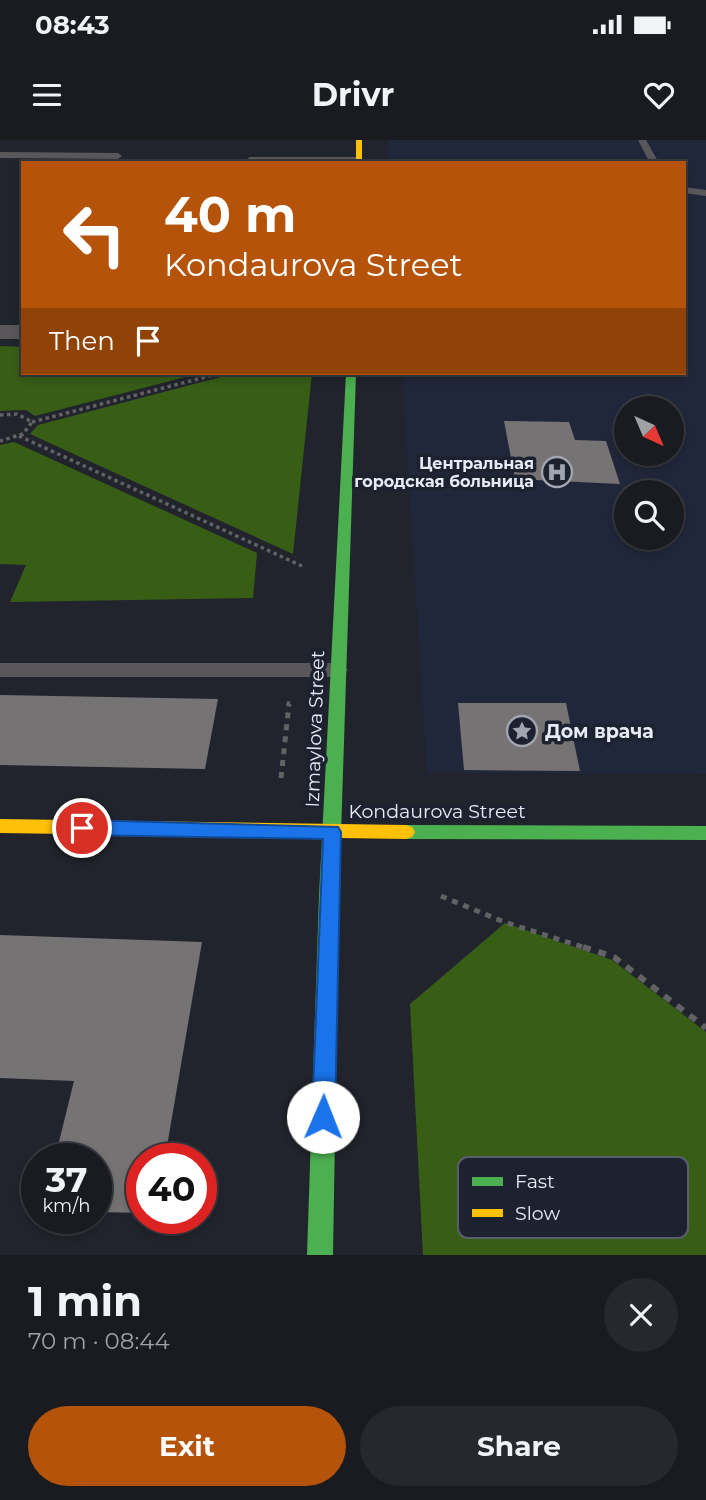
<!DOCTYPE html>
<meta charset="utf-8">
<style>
:root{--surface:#191b21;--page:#26282e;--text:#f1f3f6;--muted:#9fa1a5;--line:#37393f;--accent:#b45309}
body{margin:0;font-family:Montserrat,sans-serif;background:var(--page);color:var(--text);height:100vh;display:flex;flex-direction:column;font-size:26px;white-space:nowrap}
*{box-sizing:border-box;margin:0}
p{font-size:23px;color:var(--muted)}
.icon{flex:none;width:38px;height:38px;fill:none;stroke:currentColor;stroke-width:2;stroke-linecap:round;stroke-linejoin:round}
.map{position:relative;height:1115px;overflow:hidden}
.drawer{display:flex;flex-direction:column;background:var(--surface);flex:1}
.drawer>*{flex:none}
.banner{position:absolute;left:21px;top:21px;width:665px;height:214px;border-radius:0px;box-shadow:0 4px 10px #0003,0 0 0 2px var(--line);background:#b45309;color:#fff;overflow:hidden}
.needle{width:46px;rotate:136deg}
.tools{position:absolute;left:614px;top:256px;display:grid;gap:14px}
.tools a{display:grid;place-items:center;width:70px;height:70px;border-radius:50%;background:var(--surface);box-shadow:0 4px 10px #0003,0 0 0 2px var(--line);font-size:35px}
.speed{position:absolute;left:21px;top:1003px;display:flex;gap:14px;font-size:35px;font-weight:700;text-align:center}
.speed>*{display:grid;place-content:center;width:91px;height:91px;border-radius:50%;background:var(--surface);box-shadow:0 4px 10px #0003,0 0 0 2px var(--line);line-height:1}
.speed small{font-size:18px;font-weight:400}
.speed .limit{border:10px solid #d22;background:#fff;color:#111}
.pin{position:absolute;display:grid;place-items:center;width:60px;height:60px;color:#fff;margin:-30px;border:4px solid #fff;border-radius:50%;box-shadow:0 2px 7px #0007}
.me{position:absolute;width:77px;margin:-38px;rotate:1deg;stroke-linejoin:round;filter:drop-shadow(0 0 5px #0008)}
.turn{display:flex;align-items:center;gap:24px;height:147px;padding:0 28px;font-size:32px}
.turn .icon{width:91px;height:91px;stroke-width:2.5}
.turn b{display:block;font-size:49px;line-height:60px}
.then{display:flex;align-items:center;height:66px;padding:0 28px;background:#0003;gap:14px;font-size:26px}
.round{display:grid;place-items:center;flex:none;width:74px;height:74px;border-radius:37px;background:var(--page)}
.head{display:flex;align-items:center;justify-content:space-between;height:119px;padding:0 28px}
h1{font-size:42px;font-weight:700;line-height:52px}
.cta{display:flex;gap:14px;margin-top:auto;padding:14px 28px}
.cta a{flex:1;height:80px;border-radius:42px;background:var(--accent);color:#fff;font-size:28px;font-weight:700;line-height:80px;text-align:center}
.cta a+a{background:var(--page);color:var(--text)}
.status{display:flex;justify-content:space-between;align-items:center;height:49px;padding:0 35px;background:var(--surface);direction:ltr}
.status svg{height:19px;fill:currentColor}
header{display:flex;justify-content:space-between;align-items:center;height:91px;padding:0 28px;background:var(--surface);font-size:32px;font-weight:700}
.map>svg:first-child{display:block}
.built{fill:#21273a;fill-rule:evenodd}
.forest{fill:#385e16}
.building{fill:#757374}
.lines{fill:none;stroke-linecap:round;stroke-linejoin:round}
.path-far2{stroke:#626264;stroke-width:3.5;stroke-dasharray:3.5 3.5;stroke-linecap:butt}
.path-far1{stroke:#626264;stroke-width:5;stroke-dasharray:6 6;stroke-linecap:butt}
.path{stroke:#626264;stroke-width:6;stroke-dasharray:8 8;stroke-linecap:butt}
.lane{fill:#595759;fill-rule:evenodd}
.street{fill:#595759;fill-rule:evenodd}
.fast{fill:#4caf50;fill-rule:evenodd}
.slow{fill:#ffc107;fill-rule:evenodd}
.route{fill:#1a73e8;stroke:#114b97;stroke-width:2}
.labels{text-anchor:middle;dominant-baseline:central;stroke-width:7;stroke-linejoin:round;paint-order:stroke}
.far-poi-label{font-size:16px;font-weight:bold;fill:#e7ebf5;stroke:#1d2230;text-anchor:end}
.street-label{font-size:19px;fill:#e7ebf5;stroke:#1d2230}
.poi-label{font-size:19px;font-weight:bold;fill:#e7ebf5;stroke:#1d2230;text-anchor:start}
.key{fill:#1d2230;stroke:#5a5e6b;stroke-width:2}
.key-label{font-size:19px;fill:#e7ebf5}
</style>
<div class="status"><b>08:43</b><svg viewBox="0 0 49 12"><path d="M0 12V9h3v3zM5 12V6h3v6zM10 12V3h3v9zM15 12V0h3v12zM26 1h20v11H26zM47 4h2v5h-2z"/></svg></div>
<header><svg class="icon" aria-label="menu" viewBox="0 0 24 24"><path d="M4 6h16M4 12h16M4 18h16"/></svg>Drivr<svg class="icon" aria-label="heart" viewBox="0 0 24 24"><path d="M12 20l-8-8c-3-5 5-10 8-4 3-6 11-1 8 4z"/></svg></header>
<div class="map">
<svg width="706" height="1115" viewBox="0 0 706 1115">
<rect width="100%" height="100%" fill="#21242c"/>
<!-- built -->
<path class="built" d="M387 0H706V634L427 633 402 233H684V23H388ZM626 268H672V313H626ZM626 352H672V397H626Z"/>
<!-- forest -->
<g class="forest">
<path d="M0 206 23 207V233H201L35 276 26 270 0 271Z"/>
<path d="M236 233H312L293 414 30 294 38 285Z"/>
<path d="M14 302 257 413 253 458 10 462 26 425 0 424V305Z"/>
<path d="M505 783 612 820 706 892V1115H423L410 864Z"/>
</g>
<!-- building -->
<g class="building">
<path d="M504 281 569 282 575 300 606 301 620 344 515 339Z"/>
<path d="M0 555 218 559 205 629 0 625Z"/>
<path d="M458 563H566L580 631 464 630Z"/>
<path d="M0 795 202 802 165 1018H142V1073L96 1072V1018H55L74 941 0 938Z"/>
</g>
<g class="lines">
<!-- path-far2 -->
<g class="path-far2">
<path d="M0 275 17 274 32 282 23 294 0 301"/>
<path d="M32 282 221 233"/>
<path d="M19 296 302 426"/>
<path d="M288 565 289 559"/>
</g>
<!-- path-far1 -->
<g class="path-far1">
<path d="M281 638 289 564"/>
<path d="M441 756 504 782 589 809"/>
</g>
<!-- path -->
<path class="path" d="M583 807 614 817 706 888"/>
<!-- lane -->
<g class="lane">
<path d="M638 0H646L659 23H650Z"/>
<path d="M0 12 118 13 122 16 118 19 0 18Z"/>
<path d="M249 17H359L363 20 359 23 246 22Z"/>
<path d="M684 47 706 50V56L684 53Z"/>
<path d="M0 523H338L348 530 338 537H0Z"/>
</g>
<!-- street -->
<rect class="street" x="0" y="185" width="23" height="14"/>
<!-- fast -->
<g class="fast">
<path d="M346 233H356L339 756 333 1115H307L319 756Z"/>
<path d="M406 685 706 686V700L406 699 400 697 397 692 400 687Z"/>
</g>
<!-- slow -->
<g class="slow">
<rect x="356" y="0" width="6" height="23"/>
<path d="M0 679 406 685 412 687 415 692 412 697 406 699 0 693Z"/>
</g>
</g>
<!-- route -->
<path class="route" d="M82 680 338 687 341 692 335 977 331 985 323 988 315 985 312 977 323 699 82 695 73 688Z"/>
<!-- icons -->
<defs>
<g id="hospital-ring" transform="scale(1.575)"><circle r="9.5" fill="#1d2230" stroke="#a2a5af" stroke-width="1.5"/><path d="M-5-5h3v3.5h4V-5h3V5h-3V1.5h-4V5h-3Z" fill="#a2a5af"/></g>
<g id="sight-ring" transform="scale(1.575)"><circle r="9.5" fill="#1d2230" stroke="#a2a5af" stroke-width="1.5"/><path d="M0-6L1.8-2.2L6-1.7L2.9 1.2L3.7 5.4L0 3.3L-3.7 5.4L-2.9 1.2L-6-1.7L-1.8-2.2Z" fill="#a2a5af"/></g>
</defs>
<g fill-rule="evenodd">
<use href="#hospital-ring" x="557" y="332"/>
<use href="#sight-ring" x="522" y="591"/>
</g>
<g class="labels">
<!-- far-poi labels -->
<g class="far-poi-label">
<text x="534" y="323">Центральная<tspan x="534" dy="18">городская больница</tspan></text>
</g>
<!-- street labels -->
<g class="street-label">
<text transform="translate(315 589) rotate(-88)">Izmaylova Street</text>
<text x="437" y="671">Kondaurova Street</text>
</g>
<!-- poi labels -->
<g class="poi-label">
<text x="545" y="591">Дом врача</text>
</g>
</g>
<!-- legend -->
<rect x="458" y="1017" width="230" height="81" rx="10" class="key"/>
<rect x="472" y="1037" width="31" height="9" fill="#4caf50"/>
<rect x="472" y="1069" width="31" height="8" fill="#ffc107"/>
<g class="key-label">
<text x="515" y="1048">Fast</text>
<text x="515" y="1080">Slow</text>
</g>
</svg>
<div class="tools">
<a><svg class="needle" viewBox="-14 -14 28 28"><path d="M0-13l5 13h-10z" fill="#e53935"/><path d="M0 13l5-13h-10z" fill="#9fa1a5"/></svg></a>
<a><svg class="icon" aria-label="search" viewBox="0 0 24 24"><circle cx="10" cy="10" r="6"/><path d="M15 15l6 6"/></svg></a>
</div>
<div class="speed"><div>37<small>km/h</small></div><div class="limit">40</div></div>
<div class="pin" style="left:82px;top:688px;background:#d93025"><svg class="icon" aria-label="arrive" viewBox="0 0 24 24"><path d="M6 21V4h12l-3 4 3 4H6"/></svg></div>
<svg class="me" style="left:323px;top:977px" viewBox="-20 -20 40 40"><circle r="19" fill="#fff"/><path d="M0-13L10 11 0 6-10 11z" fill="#1a73e8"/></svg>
<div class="banner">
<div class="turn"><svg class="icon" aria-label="left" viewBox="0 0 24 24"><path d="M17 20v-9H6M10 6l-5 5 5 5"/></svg><div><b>40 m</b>Kondaurova Street</div></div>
<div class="then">Then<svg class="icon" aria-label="arrive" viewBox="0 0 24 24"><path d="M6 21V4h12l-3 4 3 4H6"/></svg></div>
</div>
</div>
<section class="drawer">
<div class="head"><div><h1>1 min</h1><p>70 m · 08:44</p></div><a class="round"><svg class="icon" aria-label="close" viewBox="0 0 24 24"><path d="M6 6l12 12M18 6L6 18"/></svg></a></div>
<div class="cta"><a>Exit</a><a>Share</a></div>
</section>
